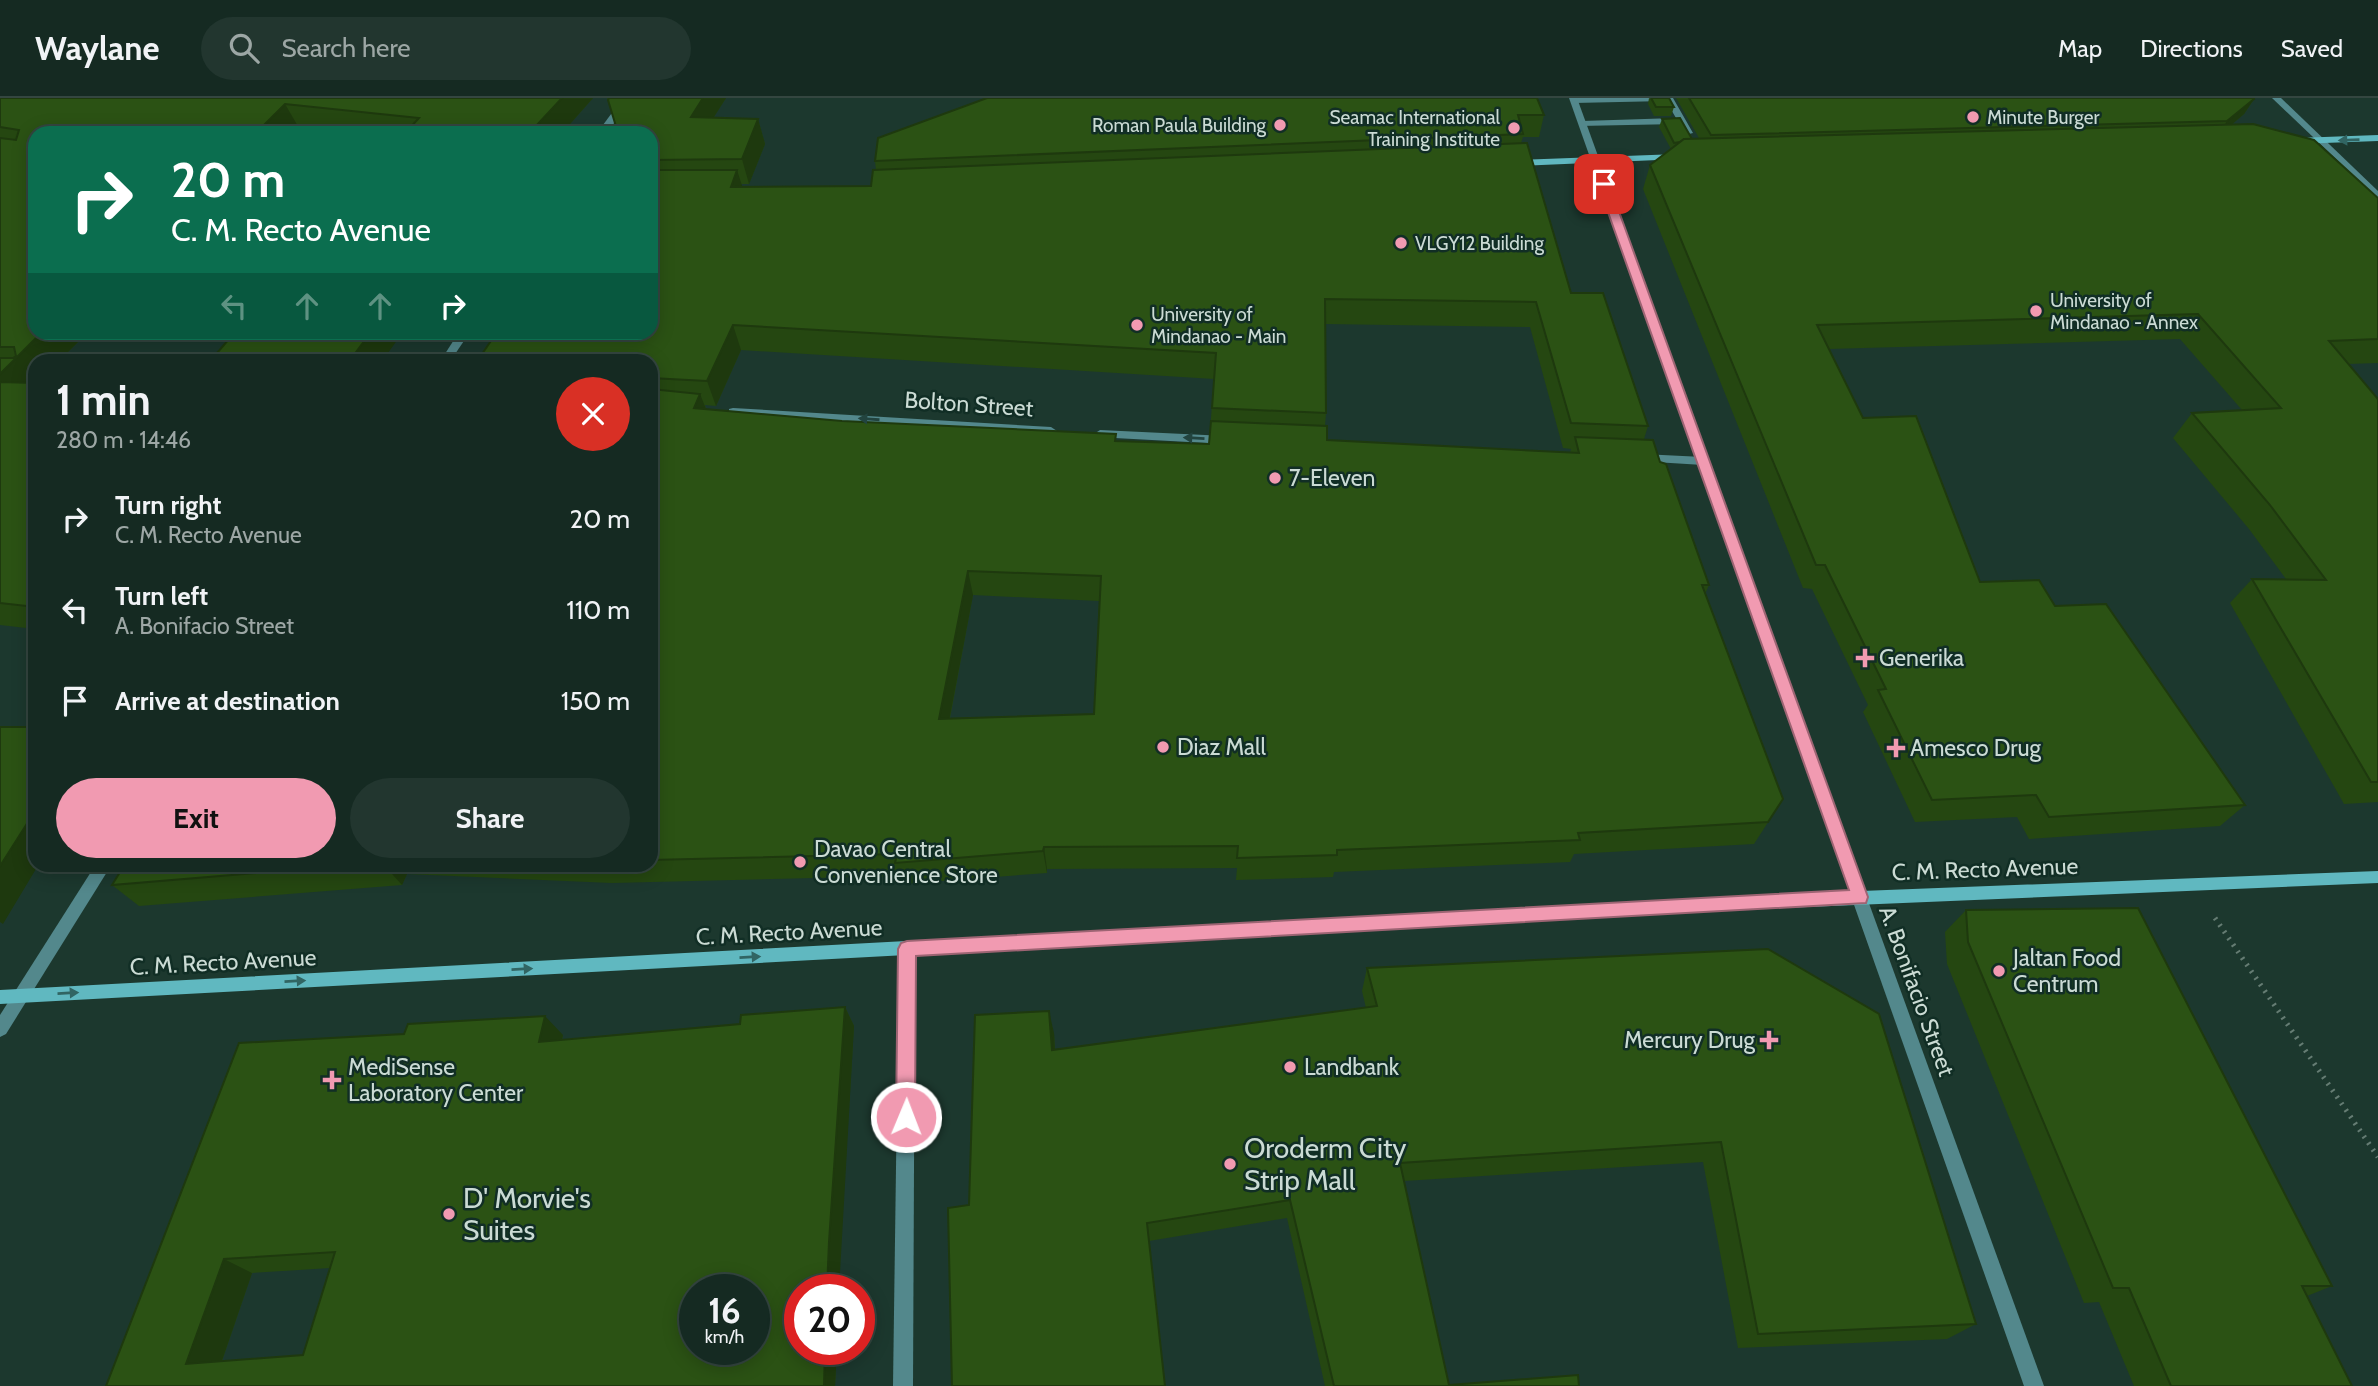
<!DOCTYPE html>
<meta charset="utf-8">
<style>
:root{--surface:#152a22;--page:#22362f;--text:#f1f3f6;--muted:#9da7a5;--line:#344640;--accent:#f19ab1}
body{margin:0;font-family:Cabin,sans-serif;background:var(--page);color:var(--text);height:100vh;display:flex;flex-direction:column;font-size:26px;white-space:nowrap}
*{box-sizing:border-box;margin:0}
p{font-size:23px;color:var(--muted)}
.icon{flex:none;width:38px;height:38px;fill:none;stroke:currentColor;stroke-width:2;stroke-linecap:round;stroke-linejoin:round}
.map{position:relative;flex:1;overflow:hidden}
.details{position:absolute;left:28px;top:256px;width:630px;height:518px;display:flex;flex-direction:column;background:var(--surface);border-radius:21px;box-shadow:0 4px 18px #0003,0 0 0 2px var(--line)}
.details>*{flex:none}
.hud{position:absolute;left:28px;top:28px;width:630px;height:214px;border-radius:21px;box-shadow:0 4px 18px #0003,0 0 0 2px var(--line);background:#0b6e4f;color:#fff;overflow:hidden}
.speed{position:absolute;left:679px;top:1176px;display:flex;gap:14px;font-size:35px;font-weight:700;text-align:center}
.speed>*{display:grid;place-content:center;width:91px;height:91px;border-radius:50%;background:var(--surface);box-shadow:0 4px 18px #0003,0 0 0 2px var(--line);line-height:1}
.speed small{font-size:18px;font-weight:400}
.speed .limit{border:10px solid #d22;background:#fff;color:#111}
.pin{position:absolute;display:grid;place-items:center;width:60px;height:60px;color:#fff;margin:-30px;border-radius:14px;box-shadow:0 4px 10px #0006}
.me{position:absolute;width:77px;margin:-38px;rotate:1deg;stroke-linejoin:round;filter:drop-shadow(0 0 5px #0008)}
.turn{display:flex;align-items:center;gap:24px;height:147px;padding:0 28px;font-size:32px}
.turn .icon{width:91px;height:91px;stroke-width:2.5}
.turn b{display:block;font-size:49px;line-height:60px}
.lanes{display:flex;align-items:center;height:66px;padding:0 28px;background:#0003;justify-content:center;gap:35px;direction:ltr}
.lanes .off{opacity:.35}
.round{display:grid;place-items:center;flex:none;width:74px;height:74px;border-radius:37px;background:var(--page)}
.overview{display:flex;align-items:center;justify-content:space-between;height:119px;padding:0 28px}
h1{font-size:42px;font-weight:700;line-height:52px}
.cta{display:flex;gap:14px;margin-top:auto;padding:14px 28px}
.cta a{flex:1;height:80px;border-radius:42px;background:var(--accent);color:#111;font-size:28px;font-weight:700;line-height:80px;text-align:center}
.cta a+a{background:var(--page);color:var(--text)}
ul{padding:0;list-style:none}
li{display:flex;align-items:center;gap:21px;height:91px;padding:0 28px}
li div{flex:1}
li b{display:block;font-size:26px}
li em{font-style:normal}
header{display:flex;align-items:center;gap:42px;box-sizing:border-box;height:98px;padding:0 35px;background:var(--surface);border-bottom:2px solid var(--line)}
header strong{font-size:33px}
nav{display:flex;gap:38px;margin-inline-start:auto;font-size:24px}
.search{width:490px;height:63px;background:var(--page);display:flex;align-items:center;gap:18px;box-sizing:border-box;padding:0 24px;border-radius:38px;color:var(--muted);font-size:26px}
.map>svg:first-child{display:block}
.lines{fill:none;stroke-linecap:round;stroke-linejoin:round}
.path{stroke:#657c73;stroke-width:5;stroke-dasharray:2 6;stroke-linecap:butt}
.service{fill:#53888c;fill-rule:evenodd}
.minor{fill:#53888c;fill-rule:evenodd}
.tertiary{fill:#53888c;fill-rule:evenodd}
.secondary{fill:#60b8c0;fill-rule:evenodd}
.wall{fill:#254711;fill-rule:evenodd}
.shaded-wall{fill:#1e390e}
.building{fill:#2b5214;stroke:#1e390e;stroke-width:2;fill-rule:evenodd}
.oneway{fill:#316563}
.oneway2{fill:#22443f}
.route{fill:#f19ab1;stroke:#9d6473;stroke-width:2}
.poi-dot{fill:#f19ab1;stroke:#112e25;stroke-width:2.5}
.labels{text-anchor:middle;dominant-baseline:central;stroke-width:5;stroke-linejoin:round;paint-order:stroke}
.far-poi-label{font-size:19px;fill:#cbdbd4;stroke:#112e25;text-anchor:start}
.street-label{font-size:23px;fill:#cbdbd4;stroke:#112e25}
.poi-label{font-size:23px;fill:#cbdbd4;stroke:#112e25;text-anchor:start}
.near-poi-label{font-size:28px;fill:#cbdbd4;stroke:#112e25;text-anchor:start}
</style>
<header>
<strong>Waylane</strong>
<div class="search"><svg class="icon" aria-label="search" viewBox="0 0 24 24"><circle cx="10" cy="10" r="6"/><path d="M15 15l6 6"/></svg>Search here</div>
<nav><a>Map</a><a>Directions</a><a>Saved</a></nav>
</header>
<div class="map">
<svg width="2378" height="1288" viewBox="0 0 2378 1288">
<rect width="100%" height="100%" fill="#1c382e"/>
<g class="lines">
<!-- path -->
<path class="path" d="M2215 820 2378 1059"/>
<!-- service -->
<g class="service">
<path d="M1571 0H1673L1693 35 1685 37 1678 26 1579 28V24L1582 23 1676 20 1666 3 1574 5 1570 2Z"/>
<path d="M907 844 913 846 915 851 913 1288H893L899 851 901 846Z"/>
</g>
<!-- minor -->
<g class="minor">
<path d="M2272 0H2281L2378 93V101Z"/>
<path d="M733 310 1051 329 1057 333 1051 337 729 317V311Z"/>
<path d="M1100 332 1226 338 1232 342 1226 346 1096 339 1094 336Z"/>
<path d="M1642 356 1703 359 1709 363 1703 367 1638 363 1636 360Z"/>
</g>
<!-- tertiary -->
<g class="tertiary">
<path d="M623 0H632L607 35H597Z"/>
<path d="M1569 0H1577L2044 1288H2024Z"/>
<path d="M459 234H470L451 262H441Z"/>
<path d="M96 766H112L6 936 0 939V917Z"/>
</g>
<!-- secondary -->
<g class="secondary">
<path d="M2378 37V43L2297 46 2292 43 2297 40Z"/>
<path d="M1678 56 1683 59 1681 61 1516 68 1511 65 1516 62Z"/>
<path d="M2378 773V785L1759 811 0 906V892L1759 797Z"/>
</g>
</g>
<!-- wall -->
<g class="wall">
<path d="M0 0H593L562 35H343L299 30 294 35H35L88 234 60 262H35V531L0 527Z"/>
<path d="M607 0H726L713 20 758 21 765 46 749 86H741L742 89 871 88 876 72 875 63 987 0 1544 17 1539 39H1523L1521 45 1571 195 1648 328 1644 341 1660 364 1709 487 1705 496 1783 701 1754 746 1574 756 1570 764 1334 774 1333 779 1236 782 1237 770 1047 771V775L902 786 899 778 612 785 407 776 402 787 139 808 112 787 125 766H651V35H618ZM1325 226 1530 229 1563 350 1571 351 1570 355 1327 342 1325 328 1326 315ZM741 252 1214 281 1209 346 1116 343V336L842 323 706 311 705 307 716 308ZM973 497 1099 503 1094 616 950 620Z"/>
<path d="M1649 0 1674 9 1671 18H1654L1648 6Z"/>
<path d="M1676 0H2253L2254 1 2244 16 2231 27 2378 100V265L2348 266 2378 301V704L2344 706 2230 505 2252 481H2286L2249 431 2173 340 2192 315 2242 312 2180 241 1828 251 1863 320 1980 484 2055 508 2245 707 2220 728 2029 741 2017 719 1915 724 1863 614 1868 607 1812 491 1803 490 1643 91 1650 67 1671 51 1659 29 1662 21 1692 41 1699 40Z"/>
<path d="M1966 812 2332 1188 2307 1198 2352 1288H2134L2099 1204 2084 1205 1947 866 1945 834Z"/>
<path d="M1768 851 1976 1226 1947 1241 1738 1250 1703 1064 1404 1083 1449 1287 1579 1288H1325L1287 1120 1149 1143 969 1107 1054 935 1055 952 1366 910 1362 893 1367 870Z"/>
<path d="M845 909 854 928 840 1158 800 1251H837L835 1288H106L239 945 563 937 562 942 740 926ZM330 1170 303 1257 222 1263 252 1175Z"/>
</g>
<!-- shaded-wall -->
<g class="shaded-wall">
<path d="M562 0H593L562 35H539L536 28Z"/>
<path d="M703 0H726L698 44 691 19Z"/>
<path d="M2254 1 2244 16 2217 39 2227 23Z"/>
<path d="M285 6 299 30 294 35H256Z"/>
<path d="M758 21 765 46 749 86 742 61Z"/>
<path d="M516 27 520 35H510Z"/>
<path d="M737 72 745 97 731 89Z"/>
<path d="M733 227 741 252 716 308 707 283Z"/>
<path d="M42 234H88L60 262H35V288L0 293V276Z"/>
<path d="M371 234H403L383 262H350Z"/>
<path d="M700 296 710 321 694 310Z"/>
<path d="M968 473 973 497 945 644 939 621Z"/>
<path d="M35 713V766H39L3 826 0 824V768Z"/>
<path d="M1044 749 1047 771V775L1043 753Z"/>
<path d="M383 766H399L407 776 402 787Z"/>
<path d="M845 909 854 928 839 1192H827L829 1144Z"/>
<path d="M1049 913 1054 935 1056 974 1052 952Z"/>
<path d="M545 918 563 937 557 962 539 944Z"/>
<path d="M224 1161 252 1175 217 1277 186 1266Z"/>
<path d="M825 1251H837L835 1288H824Z"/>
</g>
<!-- building -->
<g class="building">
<path d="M0 0H562L536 28 516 27 510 35H405L419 20 285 6 256 35H35V234H42L0 276V260H13L16 258 14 249H0V40L16 42 19 32 0 29Z"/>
<path d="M609 0H703L691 19 758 21 742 61 651 62V35H618L608 2Z"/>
<path d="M987 0H1537L1544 17H1518L1523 36 875 63 878 40Z"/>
<path d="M1651 0H1669L1674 9H1656Z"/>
<path d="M1689 0H2253L2254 1 2227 23 1711 37Z"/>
<path d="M1680 20 1692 41H1684L1680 44 1674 45 1662 21Z"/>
<path d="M2253 26 2314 42 2378 100V241L2329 243 2378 301V684H2371L2252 481 2326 482 2270 407 2192 315 2281 310 2198 216 1817 227 1863 320 1916 318 1980 484 2039 482 2055 508 2106 506 2245 707 2049 719 2036 697 1932 702 1878 592 1886 591 1825 467H1816L1650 67 1684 41Z"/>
<path d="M1527 45 1571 195H1603L1648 328 1571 325 1536 204 1325 201 1326 315 1212 310 1216 255 733 227 707 283 651 280V262H478L497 234H651V72H737L731 89 871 88 873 72Z"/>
<path d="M235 234H371L350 262H211Z"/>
<path d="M0 284 35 285V509L0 505Z"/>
<path d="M651 291 700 296 694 310 842 323 1116 336 1115 343 1209 346 1211 323 1327 328V342L1579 355 1575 339 1653 342 1660 364 1666 366 1709 487H1702L1783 701 1768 724 1578 735 1580 742 1337 752V757L1237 760 1238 748 1044 749 1043 753 895 765 897 756 651 762ZM968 473 1101 478 1094 616 939 621Z"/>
<path d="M0 629H35V713L0 768Z"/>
<path d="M125 766H364L112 787Z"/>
<path d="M2138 810 2332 1188H2302L2352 1288H2171L2129 1190H2113L1968 844 1966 812Z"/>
<path d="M1768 851 1879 916 1976 1226 1758 1236 1721 1044 1400 1065 1449 1287 1578 1277 1579 1288H1334L1290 1102 1147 1125 1165 1288H952L948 1110 969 1107 975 917 1049 913 1052 952 1377 908 1367 870Z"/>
<path d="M845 909 829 1144 827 1192H800V1251H825L824 1288H106L239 945 404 936 408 926 545 918 539 944 740 926 741 917ZM335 1154 303 1257 186 1266 224 1161ZM695 1192H754V1251H695Z"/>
</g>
<!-- one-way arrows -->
<defs><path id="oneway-solid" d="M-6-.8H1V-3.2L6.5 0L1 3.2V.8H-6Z" transform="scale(1.75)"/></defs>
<g class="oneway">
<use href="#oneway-solid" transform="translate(2349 42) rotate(178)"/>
<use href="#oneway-solid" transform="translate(750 859) rotate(-3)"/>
<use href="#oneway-solid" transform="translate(522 871) rotate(-3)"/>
<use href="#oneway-solid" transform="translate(295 883) rotate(-3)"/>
<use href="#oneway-solid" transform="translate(68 895) rotate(-3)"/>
</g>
<g class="oneway2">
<use href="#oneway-solid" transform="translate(869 321) rotate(-176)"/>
<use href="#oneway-solid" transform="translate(1194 340) rotate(-177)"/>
</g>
<!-- route -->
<path class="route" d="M1604 82 1609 86 1868 799 1866 805 916 858 915 1019 912 1026 906 1028 899 1026 896 1019 898 851 901 845 907 843 1849 792 1598 86Z"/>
<!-- markers -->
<g class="poi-dot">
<circle cx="1973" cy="19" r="7"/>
<circle cx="1280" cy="27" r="7"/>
<circle cx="1514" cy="30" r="7"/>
<circle cx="1401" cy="145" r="7"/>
<circle cx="2036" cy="213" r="7"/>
<circle cx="1137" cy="227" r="7"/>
<circle cx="1275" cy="380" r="7"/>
<path d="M1861.5 549.5h7v7h7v7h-7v7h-7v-7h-7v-7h7z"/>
<circle cx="1163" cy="649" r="7"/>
<path d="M1892.5 639.5h7v7h7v7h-7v7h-7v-7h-7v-7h7z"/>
<circle cx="800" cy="764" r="7"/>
<circle cx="1999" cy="873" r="7"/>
<path d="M1765.5 931.5h7v7h7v7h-7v7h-7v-7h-7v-7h7z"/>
<circle cx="1290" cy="969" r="7"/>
<path d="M328.5 971.5h7v7h7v7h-7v7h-7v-7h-7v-7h7z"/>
<circle cx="1230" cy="1066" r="7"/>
<circle cx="449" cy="1116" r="7"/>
</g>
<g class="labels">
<!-- far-poi labels -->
<g class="far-poi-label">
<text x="1500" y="19" text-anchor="end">Seamac International<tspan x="1500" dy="22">Training Institute</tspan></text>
<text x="1987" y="19">Minute Burger</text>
<text x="1266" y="27" text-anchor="end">Roman Paula Building</text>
<text x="1415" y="145">VLGY12 Building</text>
<text x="2050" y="202">University of<tspan x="2050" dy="22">Mindanao - Annex</tspan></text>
<text x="1151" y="216">University of<tspan x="1151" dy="22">Mindanao - Main</tspan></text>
</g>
<!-- street labels -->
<g class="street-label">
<text transform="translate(969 306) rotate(4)">Bolton Street</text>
<text transform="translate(1985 771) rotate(-2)">C. M. Recto Avenue</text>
<text transform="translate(789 834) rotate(-3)">C. M. Recto Avenue</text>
<text transform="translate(223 864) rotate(-3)">C. M. Recto Avenue</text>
<text transform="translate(1917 893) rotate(70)">A. Bonifacio Street</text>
</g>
<!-- poi labels -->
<g class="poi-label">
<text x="1289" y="380">7-Eleven</text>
<text x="1879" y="560">Generika</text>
<text x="1177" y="649">Diaz Mall</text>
<text x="1910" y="650">Amesco Drug</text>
<text x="814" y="751">Davao Central<tspan x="814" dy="26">Convenience Store</tspan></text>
<text x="2013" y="860">Jaltan Food<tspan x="2013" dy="26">Centrum</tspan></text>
<text x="1755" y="942" text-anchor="end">Mercury Drug</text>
<text x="348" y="969">MediSense<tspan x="348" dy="26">Laboratory Center</tspan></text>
<text x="1304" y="969">Landbank</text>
</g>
<!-- near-poi labels -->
<g class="near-poi-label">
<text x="1244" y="1050">Oroderm City<tspan x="1244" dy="32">Strip Mall</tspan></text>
<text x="463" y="1100">D' Morvie's<tspan x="463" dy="32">Suites</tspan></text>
</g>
</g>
</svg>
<div class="speed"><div>16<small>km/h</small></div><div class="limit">20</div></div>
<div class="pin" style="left:1604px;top:86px;background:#d93025"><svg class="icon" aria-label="arrive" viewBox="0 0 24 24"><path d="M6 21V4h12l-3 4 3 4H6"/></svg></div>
<svg class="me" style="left:906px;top:1019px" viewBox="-20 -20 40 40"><circle r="17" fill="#f19ab1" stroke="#fff" stroke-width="3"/><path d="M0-11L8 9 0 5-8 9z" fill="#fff"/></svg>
<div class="hud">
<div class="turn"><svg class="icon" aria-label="right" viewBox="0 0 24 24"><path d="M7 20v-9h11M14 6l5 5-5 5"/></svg><div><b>20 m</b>C. M. Recto Avenue</div></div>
<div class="lanes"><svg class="icon off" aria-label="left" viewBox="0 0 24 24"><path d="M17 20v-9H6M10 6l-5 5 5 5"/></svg><svg class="icon off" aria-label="ahead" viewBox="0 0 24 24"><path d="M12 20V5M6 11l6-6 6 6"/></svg><svg class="icon off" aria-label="ahead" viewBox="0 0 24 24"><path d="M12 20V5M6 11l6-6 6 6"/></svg><svg class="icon" aria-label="right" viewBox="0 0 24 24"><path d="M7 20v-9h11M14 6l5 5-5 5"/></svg></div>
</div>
<section class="details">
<div class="overview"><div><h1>1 min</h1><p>280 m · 14:46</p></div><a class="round" style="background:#d93025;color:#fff"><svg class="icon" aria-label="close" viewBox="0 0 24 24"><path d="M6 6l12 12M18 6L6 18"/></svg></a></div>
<ul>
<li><svg class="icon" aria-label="right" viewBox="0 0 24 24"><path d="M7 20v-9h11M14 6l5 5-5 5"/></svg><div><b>Turn right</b><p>C. M. Recto Avenue</p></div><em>20 m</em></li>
<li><svg class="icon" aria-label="left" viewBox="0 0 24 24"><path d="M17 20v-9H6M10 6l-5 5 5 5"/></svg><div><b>Turn left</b><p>A. Bonifacio Street</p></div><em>110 m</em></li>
<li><svg class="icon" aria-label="arrive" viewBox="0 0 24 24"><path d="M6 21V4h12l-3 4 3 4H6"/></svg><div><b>Arrive at destination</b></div><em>150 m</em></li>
</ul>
<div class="cta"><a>Exit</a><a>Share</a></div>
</section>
</div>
